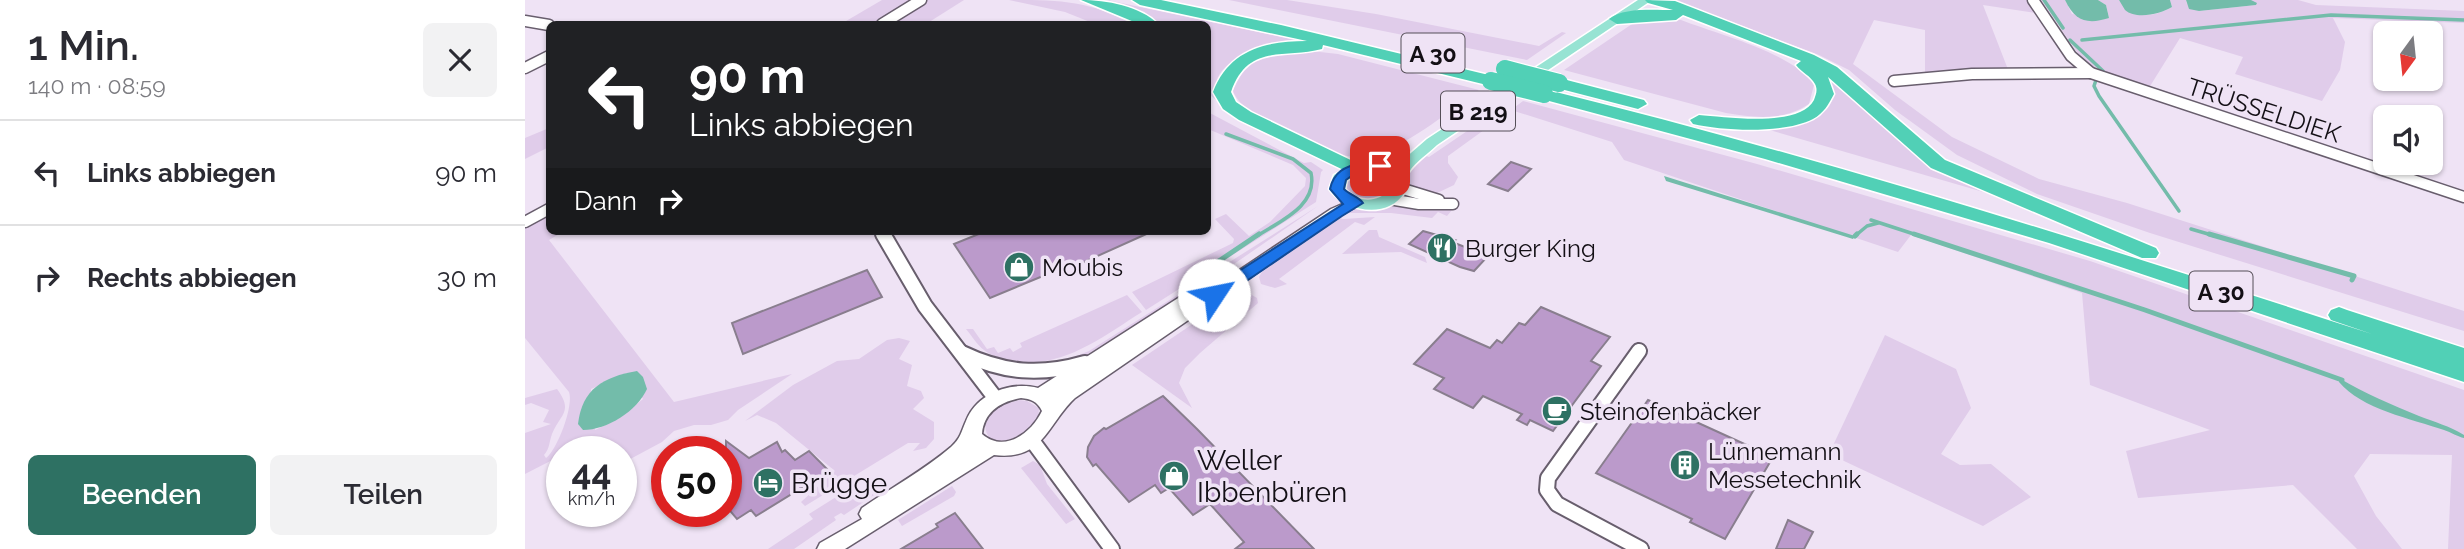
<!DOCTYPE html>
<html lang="de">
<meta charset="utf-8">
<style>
:root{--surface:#fff;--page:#f2f2f3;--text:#2b2b33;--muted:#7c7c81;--line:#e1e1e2;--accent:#2e7163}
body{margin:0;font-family:Raleway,sans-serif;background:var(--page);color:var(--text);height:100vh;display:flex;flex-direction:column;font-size:26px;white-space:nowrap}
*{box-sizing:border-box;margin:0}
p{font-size:23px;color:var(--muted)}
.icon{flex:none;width:38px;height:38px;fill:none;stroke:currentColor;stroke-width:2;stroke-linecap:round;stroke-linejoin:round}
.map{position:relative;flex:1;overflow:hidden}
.panel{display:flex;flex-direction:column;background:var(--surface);width:525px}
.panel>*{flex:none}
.top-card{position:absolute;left:21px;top:21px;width:665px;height:214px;border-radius:10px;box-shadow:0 2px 5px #0004;background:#202124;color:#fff;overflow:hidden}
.needle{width:46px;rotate:195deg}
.tools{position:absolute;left:1848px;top:21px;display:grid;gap:14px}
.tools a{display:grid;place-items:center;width:70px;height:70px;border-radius:10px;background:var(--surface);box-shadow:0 2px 5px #0004;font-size:35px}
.speed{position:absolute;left:21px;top:436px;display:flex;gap:14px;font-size:35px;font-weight:700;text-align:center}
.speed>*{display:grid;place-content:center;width:91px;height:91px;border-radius:50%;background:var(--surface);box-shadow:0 2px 5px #0004;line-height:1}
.speed small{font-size:18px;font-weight:400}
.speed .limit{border:10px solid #d22;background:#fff;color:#111}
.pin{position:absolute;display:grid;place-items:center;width:60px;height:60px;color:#fff;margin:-30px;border-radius:14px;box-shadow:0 4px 10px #0006}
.me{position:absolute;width:77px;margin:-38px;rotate:56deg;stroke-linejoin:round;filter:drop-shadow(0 0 5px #0008)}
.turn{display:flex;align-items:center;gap:24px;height:147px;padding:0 28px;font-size:32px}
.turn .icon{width:91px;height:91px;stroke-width:2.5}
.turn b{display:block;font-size:49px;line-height:60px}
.then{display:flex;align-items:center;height:66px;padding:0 28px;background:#0003;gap:14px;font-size:26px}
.round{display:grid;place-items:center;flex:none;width:74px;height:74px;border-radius:10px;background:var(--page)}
.summary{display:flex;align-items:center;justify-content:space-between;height:119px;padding:0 28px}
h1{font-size:42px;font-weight:600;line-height:52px}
.button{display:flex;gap:14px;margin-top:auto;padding:14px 28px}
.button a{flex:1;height:80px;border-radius:10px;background:var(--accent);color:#fff;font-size:28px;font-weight:600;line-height:80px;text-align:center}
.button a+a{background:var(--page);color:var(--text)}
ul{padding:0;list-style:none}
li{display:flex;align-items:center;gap:21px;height:105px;padding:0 28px;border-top:2px solid var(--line)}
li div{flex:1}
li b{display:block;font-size:26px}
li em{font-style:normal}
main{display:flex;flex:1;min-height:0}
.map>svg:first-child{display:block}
.green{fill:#e0ccea;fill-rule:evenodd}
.water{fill:#73bcaa}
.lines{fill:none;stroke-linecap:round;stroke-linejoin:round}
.stream-far1{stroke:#73bcaa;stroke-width:3.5}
.stream{stroke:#73bcaa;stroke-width:5}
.building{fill:#bb9acb;stroke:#897e8e;stroke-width:2}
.minor-far1-casing{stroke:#685e6d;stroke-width:13}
.minor-casing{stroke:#685e6d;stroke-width:18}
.secondary-casing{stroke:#685e6d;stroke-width:3}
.primary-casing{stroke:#fff;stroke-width:3}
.motorway-casing{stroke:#fff;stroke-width:3}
.minor-far1{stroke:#fff;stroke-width:10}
.minor{stroke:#fff;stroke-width:14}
.secondary{fill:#fff;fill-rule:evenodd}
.primary{fill:#97e3d3;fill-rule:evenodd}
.motorway{fill:#51d0b6;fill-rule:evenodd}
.motorway-bridge-casing{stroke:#fff;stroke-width:20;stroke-linecap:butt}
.motorway-bridge{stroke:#51d0b6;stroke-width:18}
.route{fill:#1a73e8;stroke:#114b97;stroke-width:2}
.labels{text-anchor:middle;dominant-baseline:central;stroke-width:7;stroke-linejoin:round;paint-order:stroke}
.shield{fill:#efe3f5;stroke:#554f58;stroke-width:2}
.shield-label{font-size:23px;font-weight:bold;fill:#130f15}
.street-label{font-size:24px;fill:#130f15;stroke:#efe3f5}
.poi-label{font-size:24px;fill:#130f15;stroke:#efe3f5;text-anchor:start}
.near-poi-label{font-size:28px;fill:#130f15;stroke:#efe3f5;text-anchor:start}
</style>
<main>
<section class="panel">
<div class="summary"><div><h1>1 Min.</h1><p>140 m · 08:59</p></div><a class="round"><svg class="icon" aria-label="close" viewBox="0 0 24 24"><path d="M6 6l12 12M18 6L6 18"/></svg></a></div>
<ul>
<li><svg class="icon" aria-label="left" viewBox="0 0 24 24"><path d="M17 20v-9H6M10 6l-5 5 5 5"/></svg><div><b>Links abbiegen</b></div><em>90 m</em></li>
<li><svg class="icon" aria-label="right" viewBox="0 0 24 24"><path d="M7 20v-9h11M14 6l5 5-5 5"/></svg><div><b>Rechts abbiegen</b></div><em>30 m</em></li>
</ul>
<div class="button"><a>Beenden</a><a>Teilen</a></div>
</section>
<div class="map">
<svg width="1939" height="549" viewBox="0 0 1939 549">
<rect width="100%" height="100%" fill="#efe3f5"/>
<!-- green -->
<g class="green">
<path d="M357 0H390L355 24H316Z"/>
<path d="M400 0H439L401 24H362Z"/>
<path d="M484 0C531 0 565 0 607 24H570L540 12Z"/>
<path d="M582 0 777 41 714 57C691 72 685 82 699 107L683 93 682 24H634L616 13Z"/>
<path d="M704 0H762L851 14 1014 46 1037 32 1041 33 1002 60Z"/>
<path d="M1149 0H1502L1511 13 1458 5 1484 72 1400 74V30L1349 20 1328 64 1427 137 1514 179 1602 203 1939 311V331L1625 233 1512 194 1432 155 1370 110 1324 70 1294 55Z"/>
<path d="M1516 0H1540L1547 14 1584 18 1581 5 1573 0H1594C1608 18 1625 19 1647 7L1645 0H1661L1662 4 1674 11 1731 5 1726 0H1773L1791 5 1939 11V23L1808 18 1820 42 1815 70 1797 101 1710 74 1718 57 1655 38 1622 91 1571 70 1554 55Z"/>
<path d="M1143 18 1156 20C1192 34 1271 54 1289 85L1284 104C1258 121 1231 118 1201 113L1039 70 1110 22Z"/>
<path d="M777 50 813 54 954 90C919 114 883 148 839 156 810 160 785 142 760 129 745 120 721 113 711 97 689 62 759 52 777 50Z"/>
<path d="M1294 67 1360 127 1486 200 1234 127C1270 124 1336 118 1294 67Z"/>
<path d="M998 101 1232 164 1565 261 1939 390V549H1923L1927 455 1845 454 1829 476 1851 516 1877 549H1832L1768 485 1613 498 1601 451 1685 430 1565 385 1557 293 1386 235 1373 252 1099 160 1087 142 986 110Z"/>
<path d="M973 110 990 120 970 122 923 156V163L933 177 929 185 910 194 883 186 879 176 886 166 901 156 904 157Z"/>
<path d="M683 112 779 163 786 162 798 170 796 172 791 202 621 310 607 292 708 243 709 239 690 219 701 214 724 236 745 222 780 186 781 178 768 165 683 129Z"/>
<path d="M24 128V147L0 159V138Z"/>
<path d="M844 171 858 174 867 181 865 191C851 202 838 201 823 193L821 184 829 176Z"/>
<path d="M866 205 927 210 922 216 913 212 907 218 866 213H818L832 208Z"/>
<path d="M793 206 709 264 566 352 557 358 534 363 564 351Z"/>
<path d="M24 213V231H39L24 240 149 402 267 374 213 410 203 420 186 425H169L149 431 137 442 96 464V452H37V455L0 474V433L26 424 18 422 24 410 6 403 0 405V398L32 389C49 412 35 414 27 434 24 442 25 448 19 455L21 458C32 450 49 406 44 392L0 338V227ZM102 373 118 399 93 419 70 430 66 389Z"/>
<path d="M811 217 818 219 850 217 839 225 830 222 754 279 762 284 750 288 736 284 734 277 742 263Z"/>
<path d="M844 230H852L854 237 900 257 902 263 876 252 817 254Z"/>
<path d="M718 290 732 298 733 303 675 353 660 368 654 383 667 408 607 365Z"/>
<path d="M602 295 617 312C577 337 534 372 484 360 475 358 466 356 459 350 452 345 447 336 441 329H448L462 349 469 347 473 353 485 348 488 352 497 347 495 343Z"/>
<path d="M1360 335 1431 369 1446 408 1416 454 1435 465 1466 464 1506 497 1458 526 1304 454Z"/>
<path d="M374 338 385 341 374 359 387 365 382 386 396 391 399 398 388 409 409 422V439L401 448 388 451 395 443H383L280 506 276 502 310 471 251 423 232 415 220 421 268 385 312 361 334 359 362 340Z"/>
<path d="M494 400 502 401 514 408 513 421C501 432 463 459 460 425L467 412 475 406Z"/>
<path d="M508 461 515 465 522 484 550 519 541 524 496 468Z"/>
<path d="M427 486 431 492 429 496 377 526 373 520Z"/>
<path d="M327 487 355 491 319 515 316 513 309 517 311 520 269 549H243L288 519 284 514Z"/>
</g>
<!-- water -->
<g class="water">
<path d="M1540 0H1573L1581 5 1584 18C1562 25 1550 21 1540 0Z"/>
<path d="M1594 0H1645L1647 7C1636 14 1611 20 1600 10 1598 7 1596 3 1594 0Z"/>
<path d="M1661 0H1726L1732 3 1731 5 1674 11 1664 9Z"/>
<path d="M1139 176 1330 236 1328 239 1141 181Z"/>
<path d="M112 371 118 377 122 389C112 411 82 430 58 430L53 424C57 389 78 377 112 371Z"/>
<path d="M1814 378C1839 393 1867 405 1894 416 1910 422 1924 426 1939 435V438C1933 437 1926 432 1919 430 1887 419 1836 409 1814 382Z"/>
</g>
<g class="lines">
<!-- stream-far1 -->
<g class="stream-far1">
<path d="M1519 0 1538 28"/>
<path d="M1545 40 1578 71"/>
<path d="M1557 40 1806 15 1939 20"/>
<path d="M1571 80 1569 86 1574 96 1654 211"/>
<path d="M701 134 768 159 786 173C793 206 755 221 732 236"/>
<path d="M1346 220 1395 236"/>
<path d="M1666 229 1690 236"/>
<path d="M1330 236 1342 226 1353 223"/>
</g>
<!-- stream -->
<g class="stream">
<path d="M1389 234 1620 310 1817 380"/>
<path d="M1684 234 1829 276 1827 280"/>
<path d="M1330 236 1332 234"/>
<path d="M688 265 734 234"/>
</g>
</g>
<!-- building -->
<g class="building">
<path d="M986 162 1006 169 983 191 963 184Z"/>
<path d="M461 231H628L557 263 530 271 465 298 429 244Z"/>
<path d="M898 231 930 240 927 242 963 256 949 271 935 267 884 244Z"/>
<path d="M342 270 357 297 218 354 207 323Z"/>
<path d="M1016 307 1085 337 1066 361 1076 366 1028 431 1005 420 1002 425 992 420 997 414 958 396 948 408 909 389 919 378 889 364 922 329 965 348 972 340 977 343 994 323 1000 325Z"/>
<path d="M638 396 672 429 789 549H710L719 542 685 504 668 515 644 488 636 493 630 485 604 502 571 464 568 466 562 457 563 447 569 436 579 428 581 429Z"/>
<path d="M1123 400 1248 457 1200 539 1165 522 1167 519 1071 473Z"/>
<path d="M201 441 224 458 252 442 257 452 260 450 270 460 284 451 304 471 231 516 226 510 212 519 201 506Z"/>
<path d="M430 513 458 549H376L413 527 411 524Z"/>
<path d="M1263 520 1288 532 1279 549H1251Z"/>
</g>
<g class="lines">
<!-- minor-far1 casing -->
<g class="minor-far1-casing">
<g id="minor-far1">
<path d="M1508 0 1546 56 1566 73 1939 197"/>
<path d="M0 21 24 25"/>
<path d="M357 24 396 0"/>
<path d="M0 68 24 56"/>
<path d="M1369 81 1447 74 1566 73"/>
<path d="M875 188 914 200"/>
<path d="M864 199 894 204H928"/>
<path d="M0 222 24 209"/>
<path d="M356 231 359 236"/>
</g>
</g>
<!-- minor casing -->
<g class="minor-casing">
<g id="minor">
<path d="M358 234 400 306 471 399"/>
<path d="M1114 351 1023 478 1022 490 1032 504 1116 549"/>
<path d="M437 353C479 373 515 376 560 363"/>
<path d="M506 439 587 549"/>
</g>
</g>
<!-- secondary casing -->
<g class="secondary-casing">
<path id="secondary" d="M831 198 838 203 816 215 550 398C522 424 519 461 469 455L320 549H292L295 543 337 519 334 514 337 508C366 488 399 470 426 447 436 438 436 432 441 421 452 393 486 381 513 388L675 284 681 283 689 287 806 209ZM496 398C506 399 512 401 517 411 507 432 480 454 457 434 459 412 475 402 496 398Z"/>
</g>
<!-- primary casing -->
<g class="primary-casing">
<path id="primary" d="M1113 0H1127L912 145C904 153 890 162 884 172 880 178 885 184 880 192 863 220 820 212 804 189L809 175C831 163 847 157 871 166L902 139ZM840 171C852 170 862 171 868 182L865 190C852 203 833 203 820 189L822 180Z"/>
</g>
<!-- motorway casing -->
<g class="motorway-casing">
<g id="motorway">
<path d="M556 0C581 0 615 6 633 24H614Z"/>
<path d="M607 0H636L756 25 972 77 974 81 966 86 798 45 797 49C758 59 723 43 706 92L711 102 726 112 836 165 838 169 836 173 829 175 714 120 698 109 688 92C704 50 740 41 782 41L615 5Z"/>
<path d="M1120 0 1150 1 1289 55 1312 67 1420 160 1631 248 1634 253 1631 258H1617L1406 168 1303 77 1309 94C1303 105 1299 113 1288 119 1259 134 1199 131 1168 124L1165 120 1174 115C1201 117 1274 128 1289 100 1291 94 1293 90 1290 84 1286 76 1276 72 1271 65L1276 61 1158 15 1151 20 1092 24 1084 19C1098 7 1130 10 1148 10L1123 3Z"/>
<path d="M1034 78 1119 100 1122 104 1113 109 1028 87 1026 83Z"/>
<path d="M1019 89C1299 158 1573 245 1847 334L1806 320 1803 315 1806 310 1814 307 1822 310 1939 348V382L1524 243 1240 159 1013 98 1010 94 1013 90Z"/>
</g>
</g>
<!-- minor-far1 -->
<use href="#minor-far1" class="minor-far1"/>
<!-- minor -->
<use href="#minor" class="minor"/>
<!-- secondary -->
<use href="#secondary" class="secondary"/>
<!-- primary -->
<use href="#primary" class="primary"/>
<!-- motorway -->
<use href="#motorway" class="motorway"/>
<!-- motorway-bridge casing -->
<g class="motorway-bridge-casing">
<g id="motorway-bridge">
<path d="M980 69 1034 83"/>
<path d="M966 81 1019 94"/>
</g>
</g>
<!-- motorway-bridge -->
<use href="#motorway-bridge" class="motorway-bridge"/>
</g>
<!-- route -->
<path class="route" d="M837 162H855L862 166C851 175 834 169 821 180L819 189C825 195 834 197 838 203L817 216 695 299H683L681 295 683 291 818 204 805 189C809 171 820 167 837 162Z"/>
<!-- icons -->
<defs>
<g id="restaurant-disc" transform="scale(1.575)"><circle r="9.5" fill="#2e7163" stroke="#efe3f5"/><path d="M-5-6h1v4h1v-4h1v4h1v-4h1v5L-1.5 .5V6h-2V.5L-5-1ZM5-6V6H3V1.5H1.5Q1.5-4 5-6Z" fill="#fff"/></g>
<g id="shop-disc" transform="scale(1.575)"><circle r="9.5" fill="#2e7163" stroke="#efe3f5"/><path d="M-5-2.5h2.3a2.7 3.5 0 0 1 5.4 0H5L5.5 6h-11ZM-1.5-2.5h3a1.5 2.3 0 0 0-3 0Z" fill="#fff"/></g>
<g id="cafe-disc" transform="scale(1.575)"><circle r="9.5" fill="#2e7163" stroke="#efe3f5"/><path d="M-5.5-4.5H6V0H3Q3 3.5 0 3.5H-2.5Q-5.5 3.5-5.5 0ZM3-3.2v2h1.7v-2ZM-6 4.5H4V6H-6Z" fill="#fff"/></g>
<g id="building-disc" transform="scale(1.575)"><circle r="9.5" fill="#2e7163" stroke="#efe3f5"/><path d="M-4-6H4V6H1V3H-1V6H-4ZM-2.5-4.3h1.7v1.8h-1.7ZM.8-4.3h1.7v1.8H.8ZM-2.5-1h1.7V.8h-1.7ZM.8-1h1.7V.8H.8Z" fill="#fff"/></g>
<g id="hotel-disc" transform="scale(1.575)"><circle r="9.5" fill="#2e7163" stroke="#efe3f5"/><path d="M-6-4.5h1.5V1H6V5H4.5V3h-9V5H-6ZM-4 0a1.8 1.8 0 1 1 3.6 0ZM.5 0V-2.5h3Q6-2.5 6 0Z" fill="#fff"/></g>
</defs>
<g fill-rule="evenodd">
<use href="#restaurant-disc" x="917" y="248"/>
<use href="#shop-disc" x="494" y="267"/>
<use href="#cafe-disc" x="1032" y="411"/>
<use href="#building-disc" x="1160" y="465"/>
<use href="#shop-disc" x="649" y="476"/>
<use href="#hotel-disc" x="243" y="483"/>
</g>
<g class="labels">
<!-- shield labels -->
<g class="shield">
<rect x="876.5" y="33.5" width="63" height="39" rx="5"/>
<rect x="916" y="91.5" width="74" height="39" rx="5"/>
<rect x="1664.5" y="271.5" width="63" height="39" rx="5"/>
</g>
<g class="shield-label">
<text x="908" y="53">A 30</text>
<text x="953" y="111">B 219</text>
<text x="1696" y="291">A 30</text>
</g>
<!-- street labels -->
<g class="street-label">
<text transform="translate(1739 110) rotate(18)">TRÜSSELDIEK</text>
</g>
<!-- poi labels -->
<g class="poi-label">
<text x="940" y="248">Burger King</text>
<text x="517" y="267">Moubis</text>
<text x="1055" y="411">Steinofenbäcker</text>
<text x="1183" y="451">Lünnemann<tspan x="1183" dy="28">Messetechnik</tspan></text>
</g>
<!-- near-poi labels -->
<g class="near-poi-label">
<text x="672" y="460">Weller<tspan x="672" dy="32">Ibbenbüren</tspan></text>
<text x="266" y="483">Brügge</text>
</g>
</g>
</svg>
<div class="tools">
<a><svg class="needle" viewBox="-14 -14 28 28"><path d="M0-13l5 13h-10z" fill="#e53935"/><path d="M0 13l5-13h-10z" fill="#7c7c81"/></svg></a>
<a><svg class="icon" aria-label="sound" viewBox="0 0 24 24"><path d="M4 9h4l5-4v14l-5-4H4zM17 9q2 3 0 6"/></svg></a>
</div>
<div class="speed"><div>44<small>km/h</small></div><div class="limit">50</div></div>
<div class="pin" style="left:855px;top:166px;background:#d93025"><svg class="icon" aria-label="arrive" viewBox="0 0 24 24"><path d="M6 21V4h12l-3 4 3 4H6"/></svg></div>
<svg class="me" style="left:689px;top:295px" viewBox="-20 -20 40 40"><circle r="19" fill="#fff"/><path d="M0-13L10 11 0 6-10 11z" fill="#1a73e8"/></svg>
<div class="top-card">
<div class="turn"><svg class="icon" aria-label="left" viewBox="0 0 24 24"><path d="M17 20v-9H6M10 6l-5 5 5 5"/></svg><div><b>90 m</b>Links abbiegen</div></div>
<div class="then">Dann<svg class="icon" aria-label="right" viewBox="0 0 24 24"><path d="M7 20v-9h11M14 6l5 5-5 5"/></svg></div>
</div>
</div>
</main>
